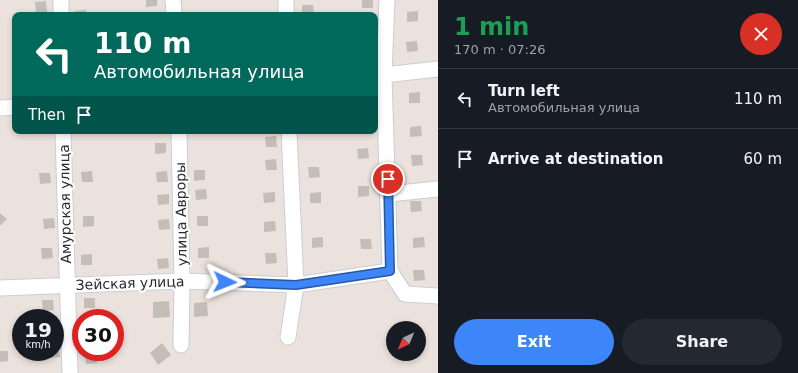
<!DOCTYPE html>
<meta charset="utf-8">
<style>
:root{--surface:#171b24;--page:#242831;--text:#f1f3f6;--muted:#9ea1a6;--line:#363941;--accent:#3d86f9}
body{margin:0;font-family:"DejaVu Sans",sans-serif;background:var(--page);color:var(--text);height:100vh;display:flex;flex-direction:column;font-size:15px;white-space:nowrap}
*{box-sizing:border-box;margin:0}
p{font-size:13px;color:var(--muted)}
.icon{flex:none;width:22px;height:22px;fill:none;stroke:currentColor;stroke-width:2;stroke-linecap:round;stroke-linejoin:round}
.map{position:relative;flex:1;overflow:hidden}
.drawer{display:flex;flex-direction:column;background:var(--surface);width:360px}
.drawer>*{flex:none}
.guide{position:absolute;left:12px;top:12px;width:366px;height:122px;border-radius:8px;box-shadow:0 2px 6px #0003;background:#00695c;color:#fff;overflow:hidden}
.needle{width:26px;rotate:224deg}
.buttons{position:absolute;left:386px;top:321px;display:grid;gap:8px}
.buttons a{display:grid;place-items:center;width:40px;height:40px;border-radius:50%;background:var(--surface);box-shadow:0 2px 6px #0003;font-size:20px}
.speed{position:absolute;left:12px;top:309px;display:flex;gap:8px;font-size:20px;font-weight:700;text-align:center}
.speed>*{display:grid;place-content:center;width:52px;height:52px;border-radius:50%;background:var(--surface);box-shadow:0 2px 6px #0003;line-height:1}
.speed small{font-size:10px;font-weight:400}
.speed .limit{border:6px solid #d22;background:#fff;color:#111}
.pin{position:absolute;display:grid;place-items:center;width:34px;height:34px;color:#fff;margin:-17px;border:2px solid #fff;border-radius:50%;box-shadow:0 1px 4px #0007}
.me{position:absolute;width:44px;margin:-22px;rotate:92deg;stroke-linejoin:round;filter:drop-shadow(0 0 3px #0008)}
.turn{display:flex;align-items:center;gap:14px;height:84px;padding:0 16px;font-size:18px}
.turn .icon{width:52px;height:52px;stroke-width:2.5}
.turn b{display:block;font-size:28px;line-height:34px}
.then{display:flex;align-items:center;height:38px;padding:0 16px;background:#0003;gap:8px;font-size:15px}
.round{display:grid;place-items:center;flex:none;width:42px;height:42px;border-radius:21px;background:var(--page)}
.headline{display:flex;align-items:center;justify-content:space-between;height:68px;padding:0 16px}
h1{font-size:24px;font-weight:700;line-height:30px;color:#1e9e55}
.action{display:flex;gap:8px;margin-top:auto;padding:8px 16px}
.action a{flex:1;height:46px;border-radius:24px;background:var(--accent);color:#fff;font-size:16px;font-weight:700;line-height:46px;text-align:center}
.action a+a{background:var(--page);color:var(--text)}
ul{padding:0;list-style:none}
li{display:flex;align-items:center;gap:12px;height:60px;padding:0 16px;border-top:1px solid var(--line)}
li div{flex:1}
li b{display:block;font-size:15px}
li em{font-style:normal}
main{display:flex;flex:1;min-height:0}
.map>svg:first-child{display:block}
.building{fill:#c4beb8}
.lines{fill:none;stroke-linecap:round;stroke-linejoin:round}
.minor-casing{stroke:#c8ced8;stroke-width:17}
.minor{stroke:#fff;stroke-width:15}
.route-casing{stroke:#2857a2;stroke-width:10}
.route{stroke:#3d86f9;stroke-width:7}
.labels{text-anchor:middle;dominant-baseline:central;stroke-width:4;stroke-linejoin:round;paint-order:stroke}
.street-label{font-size:14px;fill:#2a2a2a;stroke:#fff}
</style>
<main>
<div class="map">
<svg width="438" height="373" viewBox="0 0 438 373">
<rect width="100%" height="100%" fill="#ece2dd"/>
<!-- building -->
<g class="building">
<path d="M146 0H157V6L146 7Z"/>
<rect x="362" y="0" width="11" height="8"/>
<path d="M46 1 47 12H36L35 2Z"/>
<path d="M302 5H313L314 15H302Z"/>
<path d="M86 10V15H75V11Z"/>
<path d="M418 11V21L407 22V12Z"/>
<path d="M201 12V15H190V13Z"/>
<path d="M417 41 418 51 407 52 406 42Z"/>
<path d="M420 92V103H409V93Z"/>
<path d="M421 126 422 136 410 137V127Z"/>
<path d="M276 136 277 147H266L265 137Z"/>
<path d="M155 143H166V153L155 154Z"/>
<path d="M368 148 369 158 358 159 357 149Z"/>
<path d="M411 155H422L423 165 412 166Z"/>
<path d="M276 159 277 170H266L265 160Z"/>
<path d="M308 167H319L320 177 309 178Z"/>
<path d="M194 170H205V180L194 181Z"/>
<path d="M92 171 93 182H82L81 172Z"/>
<path d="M167 171 168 182H157L156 172Z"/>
<path d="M39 173H50L51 183 40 184Z"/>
<path d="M358 186H369V196L358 197Z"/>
<path d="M206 189 207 199 196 200 195 190Z"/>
<path d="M275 192V202L264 203 263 193Z"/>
<path d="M321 192V203H310V193Z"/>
<path d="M169 194V204L158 205 157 195Z"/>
<path d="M410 201H421L422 211 411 212Z"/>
<path d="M0 213 7 219 0 226Z"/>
<path d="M83 216H94V226L83 227Z"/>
<rect x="197" y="216" width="11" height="10"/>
<path d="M54 218 55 228 44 229 43 219Z"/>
<path d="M169 219 170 229 159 230 158 220Z"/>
<path d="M275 221 276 231 264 232V222Z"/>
<path d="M323 237V247L312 248V238Z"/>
<path d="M424 237 425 247 413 248V238Z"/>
<path d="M360 239H371L372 249H361Z"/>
<path d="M209 247V258H198V248Z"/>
<path d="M41 248H52L53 258 42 259Z"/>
<path d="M265 253H276L277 263 266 264Z"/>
<path d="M92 254V265H81V255Z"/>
<path d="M168 258 169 268 158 269 157 259Z"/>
<path d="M413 270H424L425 280 414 281Z"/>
<rect x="84" y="298" width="11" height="10"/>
<path d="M42 300H53L54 310 43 311Z"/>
<path d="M169 301 170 317 153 318V302Z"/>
<path d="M207 302 208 316 194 317V303Z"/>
<path d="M162 343 171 355 158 365 150 353Z"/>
<path d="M55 347H59L60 357 49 358V352H55Z"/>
<path d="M0 351H8V361L0 362Z"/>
<path d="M85 353H96L97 363 86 364Z"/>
</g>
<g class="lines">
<!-- minor casing -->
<g class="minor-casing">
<g id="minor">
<path d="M61 0V15"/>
<path d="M173 0 174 15"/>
<path d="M286 0V15"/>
<path d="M387 0 384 75 390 271"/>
<path d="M375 76 438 69"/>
<path d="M0 108 15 107"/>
<path d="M63 131 70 373"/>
<path d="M179 131 182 281 181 345"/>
<path d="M389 194 438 189"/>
<path d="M0 288 182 281 296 285 390 271 405 294 438 296"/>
<path d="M288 337 296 285 289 131"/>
</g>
</g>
<!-- minor -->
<use href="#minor" class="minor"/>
</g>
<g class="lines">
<!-- route casing -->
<g class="route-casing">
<path id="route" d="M225 282 296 285 390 271 388 179"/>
</g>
<!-- route -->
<use href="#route" class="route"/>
</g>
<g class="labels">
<!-- street labels -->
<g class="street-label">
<text transform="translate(65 204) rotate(-91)">Амурская улица</text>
<text transform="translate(181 214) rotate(-91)">улица Авроры</text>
<text transform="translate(130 283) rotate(-2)">Зейская улица</text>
</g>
</g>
</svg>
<div class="buttons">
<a><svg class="needle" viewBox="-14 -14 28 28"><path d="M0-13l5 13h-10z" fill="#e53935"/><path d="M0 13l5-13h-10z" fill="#9ea1a6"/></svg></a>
</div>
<div class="speed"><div>19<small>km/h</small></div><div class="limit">30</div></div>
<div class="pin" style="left:388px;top:179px;background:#d93025"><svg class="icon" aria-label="arrive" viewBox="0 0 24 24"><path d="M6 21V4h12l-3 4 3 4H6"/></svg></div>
<svg class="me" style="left:225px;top:282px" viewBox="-20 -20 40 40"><path d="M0-17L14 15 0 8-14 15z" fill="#3d86f9" stroke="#fff" stroke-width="4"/></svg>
<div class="guide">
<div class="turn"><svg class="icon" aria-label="left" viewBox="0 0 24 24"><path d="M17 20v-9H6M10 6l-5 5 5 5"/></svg><div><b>110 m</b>Автомобильная улица</div></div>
<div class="then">Then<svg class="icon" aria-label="arrive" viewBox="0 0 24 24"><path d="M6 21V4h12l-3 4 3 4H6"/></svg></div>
</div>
</div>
<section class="drawer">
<div class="headline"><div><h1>1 min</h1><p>170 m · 07:26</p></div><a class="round" style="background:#d93025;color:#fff"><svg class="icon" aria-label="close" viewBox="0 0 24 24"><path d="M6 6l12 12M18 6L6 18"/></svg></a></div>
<ul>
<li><svg class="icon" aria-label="left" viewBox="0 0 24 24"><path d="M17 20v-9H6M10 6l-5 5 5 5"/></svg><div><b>Turn left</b><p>Автомобильная улица</p></div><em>110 m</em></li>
<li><svg class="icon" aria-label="arrive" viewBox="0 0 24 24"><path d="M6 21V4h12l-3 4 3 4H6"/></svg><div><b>Arrive at destination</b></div><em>60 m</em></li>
</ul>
<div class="action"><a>Exit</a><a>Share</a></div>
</section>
</main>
